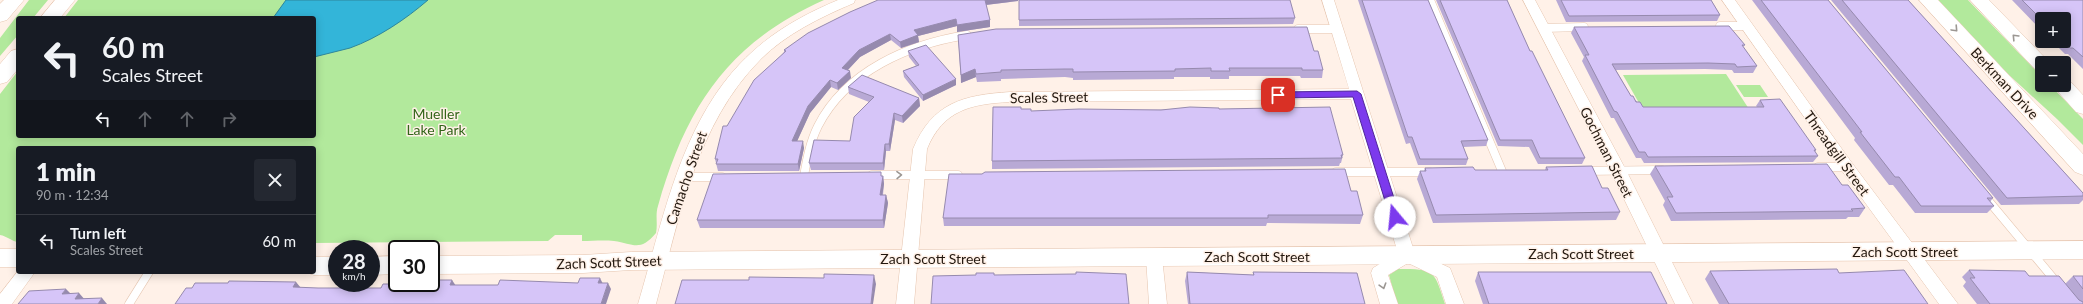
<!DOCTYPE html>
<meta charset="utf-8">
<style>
:root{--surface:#171b24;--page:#242831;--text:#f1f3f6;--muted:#9ea1a6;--line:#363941}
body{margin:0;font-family:Lato,sans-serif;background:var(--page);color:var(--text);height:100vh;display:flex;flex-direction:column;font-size:15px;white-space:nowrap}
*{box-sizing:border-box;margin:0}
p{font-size:13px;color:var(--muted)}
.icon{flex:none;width:22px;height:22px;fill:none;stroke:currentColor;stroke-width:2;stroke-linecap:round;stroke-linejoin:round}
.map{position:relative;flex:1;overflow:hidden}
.panel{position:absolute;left:16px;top:146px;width:300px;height:128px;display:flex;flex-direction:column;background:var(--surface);border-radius:4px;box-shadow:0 2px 10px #0003}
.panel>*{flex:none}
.hud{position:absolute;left:16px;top:16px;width:300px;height:122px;border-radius:4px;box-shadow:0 2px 10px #0003;background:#171b24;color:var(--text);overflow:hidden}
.fabs{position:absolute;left:2035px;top:12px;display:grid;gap:8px}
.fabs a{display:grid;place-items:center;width:36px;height:36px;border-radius:4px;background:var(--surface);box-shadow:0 2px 10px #0003;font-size:20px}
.speed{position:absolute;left:328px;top:240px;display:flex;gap:8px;font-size:20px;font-weight:700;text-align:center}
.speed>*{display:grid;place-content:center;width:52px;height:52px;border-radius:50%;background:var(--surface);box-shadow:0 2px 10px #0003;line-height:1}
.speed small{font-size:10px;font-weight:400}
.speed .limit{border:2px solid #111;border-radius:6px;background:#fff;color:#111}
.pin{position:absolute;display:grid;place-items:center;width:34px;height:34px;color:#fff;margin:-17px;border-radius:8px;box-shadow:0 2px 6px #0006}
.me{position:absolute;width:44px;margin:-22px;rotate:343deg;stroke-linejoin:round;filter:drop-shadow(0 0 3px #0008)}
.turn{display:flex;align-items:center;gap:14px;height:84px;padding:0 20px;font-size:18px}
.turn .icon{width:52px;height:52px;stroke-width:2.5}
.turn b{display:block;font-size:28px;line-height:34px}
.lanes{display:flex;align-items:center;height:38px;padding:0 20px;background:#0003;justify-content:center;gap:20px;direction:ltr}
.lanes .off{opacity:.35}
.round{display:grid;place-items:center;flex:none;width:42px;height:42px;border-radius:4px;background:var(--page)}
.head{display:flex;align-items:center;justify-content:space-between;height:68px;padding:0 20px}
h1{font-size:24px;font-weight:800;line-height:30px}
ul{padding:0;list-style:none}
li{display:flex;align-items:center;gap:12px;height:52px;padding:0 20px;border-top:1px solid var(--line)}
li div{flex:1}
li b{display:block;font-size:15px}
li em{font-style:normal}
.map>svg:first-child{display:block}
.green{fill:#b2e99c}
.water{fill:#33b5d9;stroke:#2e869c}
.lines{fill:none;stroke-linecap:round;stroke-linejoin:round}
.lane-casing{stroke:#e6c5af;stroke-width:9}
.street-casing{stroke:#e6c5af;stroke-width:1}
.secondary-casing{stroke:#e6c5af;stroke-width:1}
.primary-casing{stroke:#e6c5af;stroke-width:1}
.lane{stroke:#fff;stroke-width:8}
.street{fill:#fff;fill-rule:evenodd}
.secondary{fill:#fff;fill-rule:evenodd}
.primary{fill:#fff;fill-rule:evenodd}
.wall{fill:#b8a9d5}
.shaded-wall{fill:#968aae}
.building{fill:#d6c5f8;stroke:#968aae}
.oneway{stroke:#9c9793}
.route{fill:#7c3aed;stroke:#51269a}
.labels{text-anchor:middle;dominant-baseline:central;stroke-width:3;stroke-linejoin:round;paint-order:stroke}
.street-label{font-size:14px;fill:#23180f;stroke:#fff1e8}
.park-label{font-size:14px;fill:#336519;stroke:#fff1e8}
</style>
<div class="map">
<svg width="2083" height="304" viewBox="0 0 2083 304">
<rect width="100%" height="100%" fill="#fff1e8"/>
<!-- green -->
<g class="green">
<path d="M29 0H48L33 18H18V35L0 56V38Z"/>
<path d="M78 0H824C728 43 686 107 658 206 655 215 658 223 656 233 640 252 634 244 614 241 604 240 592 241 582 241V235H555L548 241 314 243V148H18V242C11 241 7 236 0 235V94L18 71V136H314V18H64Z"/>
<path d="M1938 0H1968L2042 77V85H2050L2083 119V145L2057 119 2009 75Z"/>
<path d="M1726 74 1749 109 1643 110 1623 75Z"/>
<path d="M1736 85H1760L1768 97H1744Z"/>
<path d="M1398 269C1435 269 1434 270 1445 304H1397L1389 275Z"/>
</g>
<!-- water -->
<path class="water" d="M286 0H428C406 19 378 38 350 48 338 51 326 54 314 57V18H273Z"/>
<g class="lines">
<!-- lane casing -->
<g class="lane-casing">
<g id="lane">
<path d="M1430 0 1502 171"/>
<path d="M1720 26H1747"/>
<path d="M1543 28 1584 27"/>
<path d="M1298 29H1337"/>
<path d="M1818 167H1847"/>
<path d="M1584 171 1662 170"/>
<path d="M1336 172H1430"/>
<path d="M872 175H958"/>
<path d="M804 176C807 159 810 142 818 126 846 71 909 44 967 35"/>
<path d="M685 177H722"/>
<path d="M1987 199 2058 284"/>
<path d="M129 304 149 272"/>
</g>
</g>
<!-- street casing -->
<g class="street-casing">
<g id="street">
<path d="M838 0H855L854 3C821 17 786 34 761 59 696 124 679 219 656 304H638C664 217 682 115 752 52 777 29 807 13 838 0Z"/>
<path d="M1322 0H1334L1414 251 1450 268 1464 304H1446L1437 277 1408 263 1388 275 1398 304H1380L1371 273 1373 268 1398 253 1351 99 1010 102C971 104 943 110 927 149L914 304H896L913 149C932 103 963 95 1010 92L1349 89Z"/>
<path d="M1523 0H1535L1626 170 1693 304H1675L1610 170Z"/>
<path d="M1722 0H1735L1852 163 1958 304H1939L1842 171Z"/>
<path d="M1154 251 1160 253 1162 257 1167 304H1149L1146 257 1148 253Z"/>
<path d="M18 271 35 272 12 304H0V294Z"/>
</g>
</g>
<!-- secondary casing -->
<g class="secondary-casing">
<g id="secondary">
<path d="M1919 0H1938L2083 154V175L2075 172Z"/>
<path d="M1970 0H1989L2050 63H2042V71L2035 69Z"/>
<path d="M2064 79 2069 80 2083 95V114L2076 112 2052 85H2064Z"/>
<path d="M2083 241V259L631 270 583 273 431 274V256L583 255 631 252Z"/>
<rect x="0" y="249" width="18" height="18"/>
<path d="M397 256V274L371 275V257Z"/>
<path d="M314 257H337V275H314L306 272H314Z"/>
</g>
</g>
<!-- primary casing -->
<g class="primary-casing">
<g id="primary">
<path d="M4 0H24L7 20 0 22V4Z"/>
<path d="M55 0H75L60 18H40Z"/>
<path d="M18 49V69L7 82 0 84V64L11 51Z"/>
</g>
</g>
<!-- lane -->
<use href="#lane" class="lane"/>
<!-- street -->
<use href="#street" class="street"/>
<!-- secondary -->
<use href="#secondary" class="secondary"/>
<!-- primary -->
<use href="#primary" class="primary"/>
</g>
<!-- wall -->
<g class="wall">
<path d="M1019 0 1295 18 1293 24 1019 26Z"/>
<path d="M1358 0H1428L1488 140 1486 146 1463 147 1468 159 1466 165H1418L1410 143 1406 144Z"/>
<path d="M1436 0H1507L1530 51 1585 158 1582 164H1538L1529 147 1498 146Z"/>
<path d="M1556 0H1711L1720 15 1717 21 1566 22Z"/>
<path d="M1752 0H1828L1993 198 1990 202 1994 206 1987 213H1915L1893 185H1889L1854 140 1855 138Z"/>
<path d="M1831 0H1908L2083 193V200L2079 204 2001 205Z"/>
<path d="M2012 0H2083V69L2068 54H2065L2052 41H2064L2042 19V31Z"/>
<path d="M1018 1 986 5 990 27 957 32V26L918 36 919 42 901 48 891 40 860 57 848 70 851 78 838 90 831 87 810 113 797 141 804 148 799 171H718L715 159 727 126 784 52V50L850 12Z"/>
<path d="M1574 27 1745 45 1743 47 1757 66 1753 73H1734L1732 70 1705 69 1616 70 1631 96 1643 107H1757L1756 106 1760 100 1816 150 1815 152 1818 156 1813 162 1644 163 1641 158H1636L1614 118H1611L1582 61 1584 57 1571 33Z"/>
<path d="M958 35 1314 51 1323 70 1322 78H1301L1300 76H1229V79H1210V77H1174V79L1073 80V78L1065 77 1001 79V81L977 82 976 77 961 83Z"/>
<path d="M908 51 956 85 923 101 904 77 903 71 916 66 909 57Z"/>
<path d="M848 87 919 98 920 106 903 123 895 120 890 151H886L884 170H811L809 163 850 141 869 102 849 94Z"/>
<path d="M1021 109 1031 111 1219 109 1343 155 1341 163H1340L1339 166 992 169V161Z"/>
<path d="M1655 166 1842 185 1865 208 1859 217H1848L1846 219 1671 221 1663 205 1665 201 1650 174Z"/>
<path d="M1546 167 1602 188 1620 212 1616 220 1433 223 1417 179 1420 171H1424L1425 168 1475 170H1545Z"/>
<path d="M881 176H883L884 184 883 195H886L888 203 884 228H700L697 220Z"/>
<path d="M1351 191 1363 215 1360 224 1267 223 1266 226H944L943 218Z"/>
<path d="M1969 270 2029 276 2072 292 2065 284 2073 276H2083V304H1977L1963 286 1966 282 1962 277Z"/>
<path d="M1710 271 1839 273 1928 304H1719L1705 279Z"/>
<path d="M1187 272 1253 275V272L1365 304H1188L1185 281Z"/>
<path d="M1478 272 1667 304H1483L1475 281Z"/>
</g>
<!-- shaded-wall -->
<g class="shaded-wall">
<path d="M984 0H1018V1L985 5Z"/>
<path d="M956 19 957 26 918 36 919 42 901 48 900 42 914 30Z"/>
<path d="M990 20V27L957 32V25Z"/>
<path d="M890 34 891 40 860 57 843 75 842 68 859 50Z"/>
<path d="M975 69 976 77 961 83V75Z"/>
<path d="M850 71 851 78 838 90 837 83Z"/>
<path d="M956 79V85L923 101V95Z"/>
<path d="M830 80 831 87 810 113 794 148 792 141 808 106Z"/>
<path d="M919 98 920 106 903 123 902 116Z"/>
<path d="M894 113 895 120 890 151 889 144Z"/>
<path d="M803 141 804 148 799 171 798 164Z"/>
<path d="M885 144 886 151 884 170 883 163Z"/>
<path d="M883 176 884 184 881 203 880 195Z"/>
<path d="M886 195 888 203 884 228 883 220Z"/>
<path d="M874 275 876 284 873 304H871Z"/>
<path d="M600 278 603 284 598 283Z"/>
<path d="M452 280 456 286 450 285Z"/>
<path d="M296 282 301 288 293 287Z"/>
<path d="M608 283 611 289 606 304H601Z"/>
<path d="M66 289 73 296 62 294Z"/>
<path d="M79 293 86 301 75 299Z"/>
<path d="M102 298 107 304H98Z"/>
</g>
<!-- building -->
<g class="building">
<path d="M878 0H985L990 20 957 25 956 19 914 30 918 35 900 42 890 34 859 50 842 68 850 71 837 83 830 80 808 106 792 141H803L798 164H716L718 159H715L723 126H727L754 80 786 51 784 50 808 33 850 12Z"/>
<path d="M1019 0H1290L1295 18 1019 20Z"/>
<path d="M1362 0H1428L1488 140 1461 141 1468 159H1420L1412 137H1408Z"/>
<path d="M1440 0H1507L1530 51H1532L1585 158H1540L1532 140H1500Z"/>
<path d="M1561 0H1711L1720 15 1569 16Z"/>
<path d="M1761 0H1828L1993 198H1987L1994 206H1921L1899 177H1895L1860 132H1862Z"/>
<path d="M1842 0H1908L2083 193V196L2007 198Z"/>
<path d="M2022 0H2083V57L2073 48H2070L2063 41H2064V19H2042V20Z"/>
<path d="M1729 26 1745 45H1742L1757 66 1737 67 1735 64 1708 63 1612 64 1631 96H1633L1636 102H1640L1643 107H1764L1760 100 1780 99 1816 150H1814L1818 156 1648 157 1645 152H1639L1617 112 1614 111 1585 55H1589L1574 27Z"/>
<path d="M1307 27 1314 51H1318L1323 70H1302V68H1229L1230 71H1211V68L1175 69V71L1073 72V69H1065L1001 70V72L976 74 975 69 961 75 958 35 996 29Z"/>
<path d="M926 45 956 79 923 95 903 71 919 65 908 51Z"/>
<path d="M862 75 919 98 902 116 894 113 889 144H885L883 163H809L814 140 850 141 854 117 874 97 848 87Z"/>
<path d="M993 107H1021V109H1031V111L1079 109 1161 110 1190 107 1219 108V109L1330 107 1343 155H1341L1342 158 992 161Z"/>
<path d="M1827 164 1842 185H1848L1865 208 1851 209 1853 211 1676 213 1667 197H1673L1655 166Z"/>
<path d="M1592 166 1602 188H1608L1620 212 1436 215 1420 171H1426L1425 168 1473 167 1475 170H1548L1546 167Z"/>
<path d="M1345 169 1351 191H1357L1363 215H1268V218H943L949 174H982L985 172Z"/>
<path d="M881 172V176H883L880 195H886L883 220H697L713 174Z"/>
<path d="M1837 269 1839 273 1904 270 1928 304H1729L1710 271Z"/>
<path d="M1969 270 2025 271 2029 276H2059L2079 300 2083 302V304H1990L1970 278H1975Z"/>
<path d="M1076 272 1126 274 1129 304H931L933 276 976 275V273H994V275L1076 274Z"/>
<path d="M1187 272 1254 275 1253 272 1357 273 1365 304H1190Z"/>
<path d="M1478 272H1651L1667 304H1489Z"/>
<path d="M824 274 874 275 871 304H675L682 280H749V277L824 278Z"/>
<path d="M2073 276H2083V289Z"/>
<path d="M580 278H600L598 283H608L601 304H175L186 288H192L195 283H228L229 281 296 282 293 287 318 288H381L383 284H424L425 283H431V280H452L450 285H498L500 280 578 283Z"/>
<path d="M66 289 62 294 79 293 75 299 102 298 98 304H18L29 291Z"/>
</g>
<!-- one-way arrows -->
<defs><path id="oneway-chevron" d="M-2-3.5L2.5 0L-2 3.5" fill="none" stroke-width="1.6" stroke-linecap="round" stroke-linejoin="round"/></defs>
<g class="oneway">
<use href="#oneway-chevron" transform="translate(1955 29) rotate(47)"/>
<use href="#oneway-chevron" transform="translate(2015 37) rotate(-134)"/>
<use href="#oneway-chevron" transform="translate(899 175) rotate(-1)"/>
<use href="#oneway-chevron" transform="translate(1383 286) rotate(73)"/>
</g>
<!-- route -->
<path class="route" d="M1357 91 1361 94 1400 217 1395 221 1390 217 1353 97 1278 98 1274 95 1278 92Z"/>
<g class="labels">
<!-- street labels -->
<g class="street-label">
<text transform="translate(2005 83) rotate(47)">Berkman Drive</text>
<text transform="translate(1049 97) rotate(-1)">Scales Street</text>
<text transform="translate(1607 152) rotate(63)">Gochman Street</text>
<text transform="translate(1837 153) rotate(54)">Threadgill Street</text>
<text transform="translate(686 178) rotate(-71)">Camacho Street</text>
<text x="1905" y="251">Zach Scott Street</text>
<text x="1581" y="253">Zach Scott Street</text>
<text x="1257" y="256">Zach Scott Street</text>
<text x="933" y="258">Zach Scott Street</text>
<text transform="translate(609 262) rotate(-2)">Zach Scott Street</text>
</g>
<!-- park labels -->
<g class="park-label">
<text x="436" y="113">Mueller<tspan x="436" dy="16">Lake Park</tspan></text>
</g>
</g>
</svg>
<div class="fabs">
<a>+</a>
<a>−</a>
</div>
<div class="speed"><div>28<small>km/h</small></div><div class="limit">30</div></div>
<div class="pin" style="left:1278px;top:95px;background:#d93025"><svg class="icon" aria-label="arrive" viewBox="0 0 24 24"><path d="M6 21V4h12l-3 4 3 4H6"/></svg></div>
<svg class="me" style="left:1395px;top:217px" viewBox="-20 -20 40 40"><circle r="19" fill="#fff"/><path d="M0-13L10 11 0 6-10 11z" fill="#7c3aed"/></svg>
<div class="hud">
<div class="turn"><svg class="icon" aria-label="left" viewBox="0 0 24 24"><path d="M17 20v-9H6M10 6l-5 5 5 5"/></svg><div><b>60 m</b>Scales Street</div></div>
<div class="lanes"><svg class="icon" aria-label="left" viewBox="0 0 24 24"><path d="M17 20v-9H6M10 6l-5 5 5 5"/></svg><svg class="icon off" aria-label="ahead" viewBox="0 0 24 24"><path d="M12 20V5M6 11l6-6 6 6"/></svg><svg class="icon off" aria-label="ahead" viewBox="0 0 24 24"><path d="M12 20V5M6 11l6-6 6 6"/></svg><svg class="icon off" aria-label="right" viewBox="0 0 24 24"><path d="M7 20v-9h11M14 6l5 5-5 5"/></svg></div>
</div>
<section class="panel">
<div class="head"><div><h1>1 min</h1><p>90 m · 12:34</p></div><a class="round"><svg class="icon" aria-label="close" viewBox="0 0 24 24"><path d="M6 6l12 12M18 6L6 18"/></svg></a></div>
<ul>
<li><svg class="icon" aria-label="left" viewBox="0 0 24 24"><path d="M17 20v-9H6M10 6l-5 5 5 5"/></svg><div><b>Turn left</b><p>Scales Street</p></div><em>60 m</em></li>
</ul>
</section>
</div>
